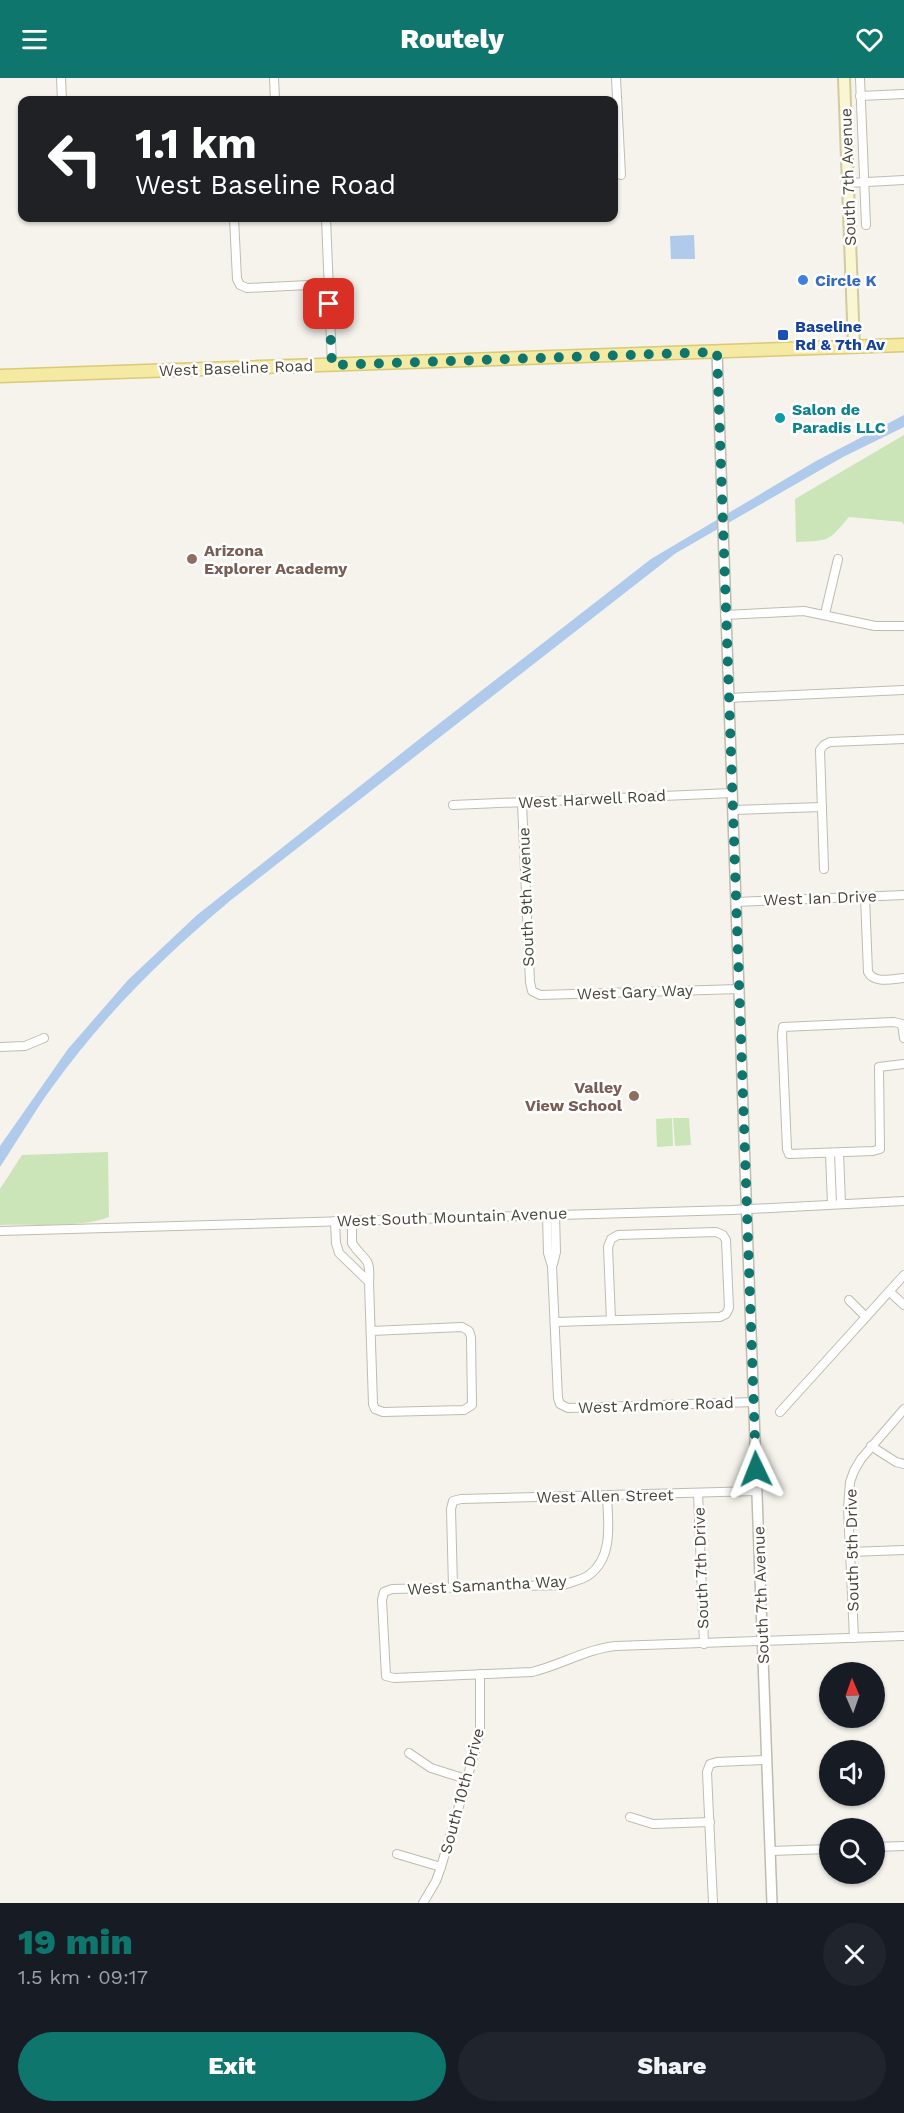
<!DOCTYPE html>
<meta charset="utf-8">
<style>
:root{--surface:#171b24;--page:#20242c;--text:#f1f3f6;--muted:#9ea1a6;--accent:#0f766e}
body{margin:0;font-family:"Work Sans",sans-serif;background:var(--page);color:var(--text);height:100vh;display:flex;flex-direction:column;font-size:22px;white-space:nowrap}
*{box-sizing:border-box;margin:0}
p{font-size:20px;color:var(--muted)}
.icon{flex:none;width:33px;height:33px;fill:none;stroke:currentColor;stroke-width:2;stroke-linecap:round;stroke-linejoin:round}
.map{position:relative;height:1825px;overflow:hidden}
.side{display:flex;flex-direction:column;background:var(--surface);flex:1}
.side>*{flex:none}
.guide{position:absolute;left:18px;top:18px;width:600px;height:126px;border-radius:12px;box-shadow:0 2px 4px #0004;background:#202124;color:#fff;overflow:hidden}
.needle{width:39px;rotate:358deg}
.fabs{position:absolute;left:819px;top:1584px;display:grid;gap:12px}
.fabs a{display:grid;place-items:center;width:66px;height:66px;border-radius:50%;background:var(--surface);box-shadow:0 2px 4px #0004;font-size:30px}
.pin{position:absolute;display:grid;place-items:center;width:51px;height:51px;color:#fff;margin:-26px;border-radius:12px;box-shadow:0 3px 9px #0006}
.me{position:absolute;width:66px;margin:-33px;rotate:358deg;stroke-linejoin:round;filter:drop-shadow(0 0 4px #0008)}
.turn{display:flex;align-items:center;gap:21px;height:126px;padding:0 18px;font-size:27px}
.turn .icon{width:78px;height:78px;stroke-width:2.5}
.turn b{display:block;font-size:42px;line-height:51px}
.round{display:grid;place-items:center;flex:none;width:63px;height:63px;border-radius:32px;background:var(--page)}
.headline{display:flex;align-items:center;justify-content:space-between;height:102px;padding:0 18px}
h1{font-size:36px;font-weight:800;line-height:45px;color:var(--accent)}
.action{display:flex;gap:12px;margin-top:auto;padding:12px 18px}
.action a{flex:1;height:69px;border-radius:36px;background:var(--accent);color:#fff;font-size:24px;font-weight:800;line-height:69px;text-align:center}
.action a+a{background:var(--page);color:var(--text)}
header{display:flex;justify-content:space-between;align-items:center;height:78px;padding:0 18px;background:var(--accent);color:#fff;font-size:27px;font-weight:800}
.map>svg:first-child{display:block}
.green{fill:#cbe5b9}
.water{fill:#afcaeb}
.lines{fill:none;stroke-linecap:round;stroke-linejoin:round}
.minor-casing{stroke:#bfbcaf;stroke-width:10}
.tertiary-casing{stroke:#bfbcaf;stroke-width:12}
.secondary-casing{stroke:#d0caa0;stroke-width:14}
.primary-casing{stroke:#dac975;stroke-width:15}
.minor{stroke:#fff;stroke-width:8}
.tertiary{stroke:#fff;stroke-width:9}
.secondary{stroke:#faf6d1;stroke-width:10}
.primary{stroke:#f5eaa4;stroke-width:12}
.route{stroke:#0f766e;stroke-width:10;stroke-dasharray:0 18}
.shop-dot{fill:#3f7fe0;stroke:#fff;stroke-width:2}
.transit-dot{fill:#1a4fb4;stroke:#fff;stroke-width:2}
.culture-dot{fill:#0f9aa8;stroke:#fff;stroke-width:2}
.education-dot{fill:#8d6e63;stroke:#fff;stroke-width:2}
.labels{text-anchor:middle;dominant-baseline:central;stroke-width:5;stroke-linejoin:round;paint-order:stroke}
.street-label{font-size:16px;fill:#49453a;stroke:#fff}
.shop-label{font-size:16px;font-weight:bold;fill:#366cbe;stroke:#fff;text-anchor:start}
.transit-label{font-size:16px;font-weight:bold;fill:#164399;stroke:#fff;text-anchor:start}
.culture-label{font-size:16px;font-weight:bold;fill:#0d838f;stroke:#fff;text-anchor:start}
.education-label{font-size:16px;font-weight:bold;fill:#785e54;stroke:#fff;text-anchor:start}
</style>
<header><svg class="icon" aria-label="menu" viewBox="0 0 24 24"><path d="M4 6h16M4 12h16M4 18h16"/></svg>Routely<svg class="icon" aria-label="heart" viewBox="0 0 24 24"><path d="M12 20l-8-8c-3-5 5-10 8-4 3-6 11-1 8 4z"/></svg></header>
<div class="map">
<svg width="904" height="1825" viewBox="0 0 904 1825">
<rect width="100%" height="100%" fill="#f5f3ec"/>
<!-- green -->
<g class="green">
<path d="M904 357V447L902 444 849 439C827 465 830 462 796 464L795 421Z"/>
<path d="M672 1040 673 1068 657 1069 656 1041Z"/>
<path d="M673 1040H689L691 1067 675 1068Z"/>
<path d="M108 1074 109 1139C83 1150 30 1146 0 1147V1111L22 1077Z"/>
</g>
<!-- water -->
<g class="water">
<path d="M694 157 695 181H671L670 158Z"/>
<path d="M904 337V349L843 379 676 475 231 822C163 879 105 936 53 1008 34 1034 18 1062 0 1089V1068L68 971 128 902 197 837 422 659 651 481 816 383Z"/>
</g>
<g class="lines">
<!-- minor casing -->
<g class="minor-casing">
<g id="minor">
<path d="M61 0 62 22"/>
<path d="M274 0 275 22"/>
<path d="M616 0 621 97"/>
<path d="M860 0 866 147"/>
<path d="M860 18 904 16"/>
<path d="M848 105 904 102"/>
<path d="M234 140 237 201 240 207 247 210 328 206"/>
<path d="M326 140 332 287"/>
<path d="M825 536 838 481"/>
<path d="M725 537 804 533 875 548H904"/>
<path d="M728 620 904 612"/>
<path d="M522 725 530 904 532 913 540 917 739 911"/>
<path d="M453 727 732 715"/>
<path d="M733 732 822 729"/>
<path d="M824 791 820 672 824 667 830 664 904 661"/>
<path d="M865 819 868 894C874 906 892 901 904 900"/>
<path d="M736 824 904 817"/>
<path d="M904 960 902 946 894 944 783 949 782 956 787 1071 789 1076 873 1073 880 1071 879 989 904 986"/>
<path d="M0 969 25 968 44 960"/>
<path d="M830 1075 832 1126"/>
<path d="M839 1075 841 1126"/>
<path d="M547 1136 548 1175 552 1188 558 1320 560 1326 568 1330 754 1324"/>
<path d="M352 1142V1165C364 1184 371 1177 369 1204L373 1326 375 1331 383 1334 464 1332 472 1327 471 1259 469 1253 462 1249 371 1253"/>
<path d="M335 1143 336 1165 339 1175 369 1204"/>
<path d="M0 1153 732 1132 904 1123"/>
<path d="M553 1186 556 1174 555 1136"/>
<path d="M890 1214 904 1227"/>
<path d="M849 1222 866 1239"/>
<path d="M555 1244 720 1239 726 1236 729 1230 726 1162 723 1157 716 1154 618 1157 611 1161 608 1169 611 1242"/>
<path d="M780 1334 904 1197"/>
<path d="M871 1368 896 1384 904 1386"/>
<path d="M698 1415 704 1566"/>
<path d="M607 1418C608 1443 614 1479 589 1497 582 1502 571 1504 563 1507L392 1511 384 1514 382 1522 386 1598 394 1600 532 1594C561 1587 586 1571 616 1568L904 1558"/>
<path d="M850 1474 904 1472"/>
<path d="M453 1509 451 1431 453 1423 461 1421 757 1413"/>
<path d="M854 1560 848 1430 850 1404 854 1393 861 1381 904 1331"/>
<path d="M409 1675 431 1690 466 1701"/>
<path d="M630 1739 653 1746 710 1744"/>
<path d="M874 1769 904 1768"/>
<path d="M770 1773 830 1771"/>
<path d="M397 1776 441 1789"/>
<path d="M423 1825 436 1803 441 1789 476 1670 480 1652V1596"/>
<path d="M713 1825 707 1694 710 1686 717 1684 767 1682"/>
</g>
</g>
<!-- tertiary casing -->
<g class="tertiary-casing">
<path id="tertiary" d="M717 274 746 1117 772 1825"/>
</g>
<!-- secondary casing -->
<g class="secondary-casing">
<path id="secondary" d="M844 0 854 269"/>
</g>
<!-- primary casing -->
<g class="primary-casing">
<path id="primary" d="M0 298 904 267"/>
</g>
<!-- minor -->
<use href="#minor" class="minor"/>
<!-- tertiary -->
<use href="#tertiary" class="tertiary"/>
<!-- secondary -->
<use href="#secondary" class="secondary"/>
<!-- primary -->
<use href="#primary" class="primary"/>
</g>
<g class="lines">
<!-- route -->
<path class="route" d="M329 226 332 287 717 274 756 1391"/>
</g>
<!-- markers -->
<circle class="shop-dot" cx="803" cy="202" r="6"/>
<rect class="transit-dot" x="777" y="251" width="12" height="12" rx="3"/>
<circle class="culture-dot" cx="780" cy="340" r="6"/>
<g class="education-dot">
<circle cx="192" cy="481" r="6"/>
<circle cx="634" cy="1018" r="6"/>
</g>
<g class="labels">
<!-- street labels -->
<g class="street-label">
<text transform="translate(848 99) rotate(-92)">South 7th Avenue</text>
<text transform="translate(236 290) rotate(-2)">West Baseline Road</text>
<text transform="translate(592 721) rotate(-3)">West Harwell Road</text>
<text transform="translate(526 819) rotate(-92)">South 9th Avenue</text>
<text transform="translate(820 820) rotate(-2)">West Ian Drive</text>
<text transform="translate(635 914) rotate(-2)">West Gary Way</text>
<text transform="translate(452 1139) rotate(-2)">West South Mountain Avenue</text>
<text transform="translate(656 1327) rotate(-2)">West Ardmore Road</text>
<text transform="translate(605 1418) rotate(-1)">West Allen Street</text>
<text transform="translate(852 1472) rotate(-91)">South 5th Drive</text>
<text transform="translate(701 1490) rotate(-92)">South 7th Drive</text>
<text transform="translate(487 1507) rotate(-3)">West Samantha Way</text>
<text transform="translate(761 1517) rotate(-92)">South 7th Avenue</text>
<text transform="translate(462 1713) rotate(-75)">South 10th Drive</text>
</g>
<!-- shop labels -->
<g class="shop-label">
<text x="815" y="202">Circle K</text>
</g>
<!-- transit labels -->
<g class="transit-label">
<text x="795" y="248">Baseline<tspan x="795" dy="18">Rd &amp; 7th Av</tspan></text>
</g>
<!-- culture labels -->
<g class="culture-label">
<text x="792" y="331">Salon de<tspan x="792" dy="18">Paradis LLC</tspan></text>
</g>
<!-- education labels -->
<g class="education-label">
<text x="204" y="472">Arizona<tspan x="204" dy="18">Explorer Academy</tspan></text>
<text x="622" y="1009" text-anchor="end">Valley<tspan x="622" dy="18">View School</tspan></text>
</g>
</g>
</svg>
<div class="fabs">
<a><svg class="needle" viewBox="-14 -14 28 28"><path d="M0-13l5 13h-10z" fill="#e53935"/><path d="M0 13l5-13h-10z" fill="#9ea1a6"/></svg></a>
<a><svg class="icon" aria-label="sound" viewBox="0 0 24 24"><path d="M4 9h4l5-4v14l-5-4H4zM17 9q2 3 0 6"/></svg></a>
<a><svg class="icon" aria-label="search" viewBox="0 0 24 24"><circle cx="10" cy="10" r="6"/><path d="M15 15l6 6"/></svg></a>
</div>
<div class="pin" style="left:329px;top:226px;background:#d93025"><svg class="icon" aria-label="arrive" viewBox="0 0 24 24"><path d="M6 21V4h12l-3 4 3 4H6"/></svg></div>
<svg class="me" style="left:756px;top:1391px" viewBox="-20 -20 40 40"><path d="M0-17L14 15 0 8-14 15z" fill="#0f766e" stroke="#fff" stroke-width="4"/></svg>
<div class="guide">
<div class="turn"><svg class="icon" aria-label="left" viewBox="0 0 24 24"><path d="M17 20v-9H6M10 6l-5 5 5 5"/></svg><div><b>1.1 km</b>West Baseline Road</div></div>
</div>
</div>
<section class="side">
<div class="headline"><div><h1>19 min</h1><p>1.5 km · 09:17</p></div><a class="round"><svg class="icon" aria-label="close" viewBox="0 0 24 24"><path d="M6 6l12 12M18 6L6 18"/></svg></a></div>
<div class="action"><a>Exit</a><a>Share</a></div>
</section>
